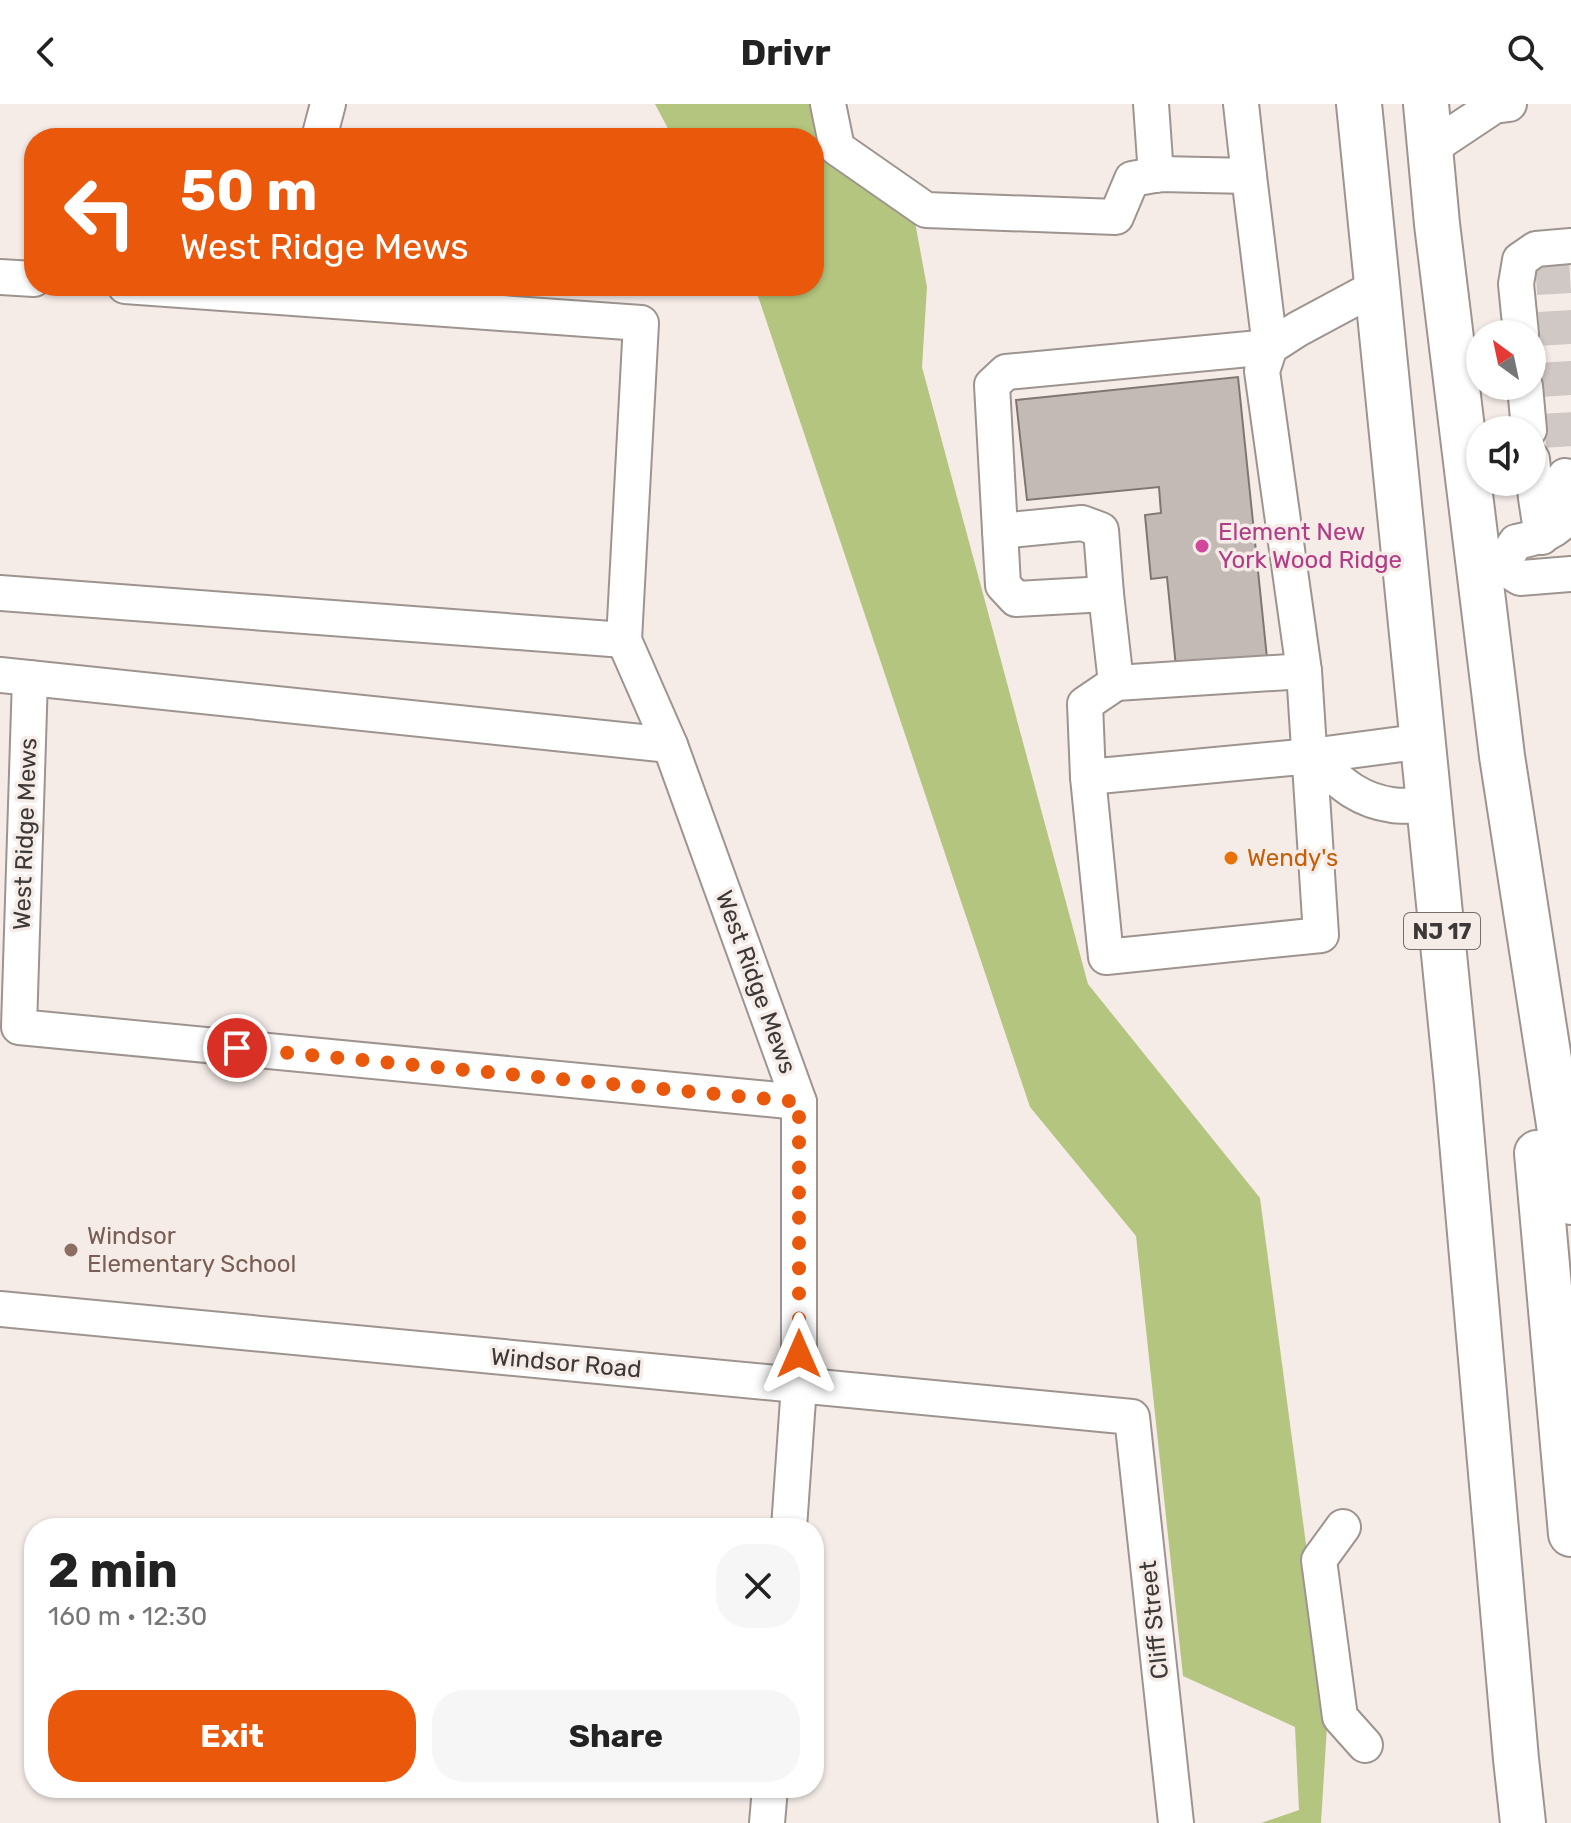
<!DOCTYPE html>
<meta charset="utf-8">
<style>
:root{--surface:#fff;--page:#f6f6f6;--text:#222;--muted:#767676;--accent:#ea580c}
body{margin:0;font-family:Rubik,sans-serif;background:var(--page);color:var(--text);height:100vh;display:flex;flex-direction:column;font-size:30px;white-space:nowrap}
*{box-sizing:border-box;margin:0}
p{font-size:26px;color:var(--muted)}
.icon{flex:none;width:44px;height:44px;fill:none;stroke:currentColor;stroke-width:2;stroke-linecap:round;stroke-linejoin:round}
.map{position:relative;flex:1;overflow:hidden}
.details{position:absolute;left:24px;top:1414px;width:800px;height:280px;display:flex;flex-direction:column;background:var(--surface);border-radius:32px;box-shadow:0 2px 6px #0004}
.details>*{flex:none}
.banner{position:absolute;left:24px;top:24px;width:800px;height:168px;border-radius:32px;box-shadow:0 2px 6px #0004;background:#ea580c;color:#fff;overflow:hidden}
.needle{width:52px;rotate:327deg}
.tools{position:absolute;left:1466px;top:216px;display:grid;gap:16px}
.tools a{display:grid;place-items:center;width:80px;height:80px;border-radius:50%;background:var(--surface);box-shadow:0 2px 6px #0004;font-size:40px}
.pin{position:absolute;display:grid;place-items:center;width:68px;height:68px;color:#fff;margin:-34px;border:4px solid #fff;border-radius:50%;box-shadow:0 2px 8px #0007}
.me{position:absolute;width:88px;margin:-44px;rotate:0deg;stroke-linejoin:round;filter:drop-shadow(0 0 6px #0008)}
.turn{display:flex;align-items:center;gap:28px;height:168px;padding:0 24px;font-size:36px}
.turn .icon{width:104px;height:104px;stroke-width:2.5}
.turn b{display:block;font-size:56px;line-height:68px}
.round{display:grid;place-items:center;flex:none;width:84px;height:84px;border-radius:32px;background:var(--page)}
.summary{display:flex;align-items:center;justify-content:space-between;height:136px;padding:0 24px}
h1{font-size:48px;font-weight:700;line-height:60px}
.action{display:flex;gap:16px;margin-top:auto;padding:16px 24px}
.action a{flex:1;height:92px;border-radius:32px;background:var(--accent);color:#fff;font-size:32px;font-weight:700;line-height:92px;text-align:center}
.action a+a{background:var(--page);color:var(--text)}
header{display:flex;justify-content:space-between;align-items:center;height:104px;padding:0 24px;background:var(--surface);font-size:36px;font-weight:700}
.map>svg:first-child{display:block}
.green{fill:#b4c57f}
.building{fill:#c3bab6;stroke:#7e7672;stroke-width:2}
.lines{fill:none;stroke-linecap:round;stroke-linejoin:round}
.minor-tunnel{stroke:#d0c8c5;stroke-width:34;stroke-dasharray:34 17;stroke-linecap:butt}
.minor-casing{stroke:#9d9490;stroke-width:38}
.highway-casing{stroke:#9d9490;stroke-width:48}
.minor{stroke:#fff;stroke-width:34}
.highway{stroke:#fff;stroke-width:44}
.route{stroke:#ea580c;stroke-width:14;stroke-dasharray:0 25.2}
.hotel-dot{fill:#d1479c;stroke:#f5ece8;stroke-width:3}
.food-dot{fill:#e8710a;stroke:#f5ece8;stroke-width:3}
.education-dot{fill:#8d6e63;stroke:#f5ece8;stroke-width:3}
.labels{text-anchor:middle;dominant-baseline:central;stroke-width:7;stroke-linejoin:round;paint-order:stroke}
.shield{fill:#f5ece8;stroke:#746f6d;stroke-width:2}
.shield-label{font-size:22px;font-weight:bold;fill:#3d3938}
.hotel-label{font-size:24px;fill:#b23c85;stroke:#f5ece8;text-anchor:start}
.street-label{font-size:24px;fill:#3d3938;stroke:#f5ece8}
.food-label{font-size:24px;fill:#c56008;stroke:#f5ece8;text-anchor:start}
.education-label{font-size:24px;fill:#785e54;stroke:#f5ece8;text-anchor:start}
</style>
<header><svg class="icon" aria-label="back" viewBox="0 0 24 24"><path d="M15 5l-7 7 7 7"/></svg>Drivr<svg class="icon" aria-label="search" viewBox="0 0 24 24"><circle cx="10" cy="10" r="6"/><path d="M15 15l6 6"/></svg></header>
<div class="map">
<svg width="1571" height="1719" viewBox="0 0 1571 1719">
<rect width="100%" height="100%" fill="#f5ece8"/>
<!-- green -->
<path class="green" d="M655 0H825L874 79 910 91 927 183 922 263 1088 880 1260 1094 1328 1606 1321 1719H1261L1299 1706 1295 1623 1183 1572 1136 1132 1030 1003 758 192 752 182H814V34H673Z"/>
<!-- building -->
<path class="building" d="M1238 273 1267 554 1176 563 1167 473 1151 475 1145 411 1161 409 1159 383 1027 396 1016 296Z"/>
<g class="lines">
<!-- minor-tunnel -->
<path class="minor-tunnel" d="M1552 156 1565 372"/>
<!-- minor casing -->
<g class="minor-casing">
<g id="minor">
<path d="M828 0 837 44 926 106 1116 113 1132 75 1160 70 1249 72 1241 0"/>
<path d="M1151 0 1156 71"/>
<path d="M319 34 328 0"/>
<path d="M1428 46 1494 2 1509 0"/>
<path d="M1249 72 1270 243 1006 268 992 281 1003 481 1016 495 1106 490 1116 579 1304 567"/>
<path d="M0 173 34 175"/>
<path d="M125 182 641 219 624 536 670 641 799 998V1281L789 1424"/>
<path d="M1378 182 1298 225 1270 243 1262 267 1304 567 1321 831 1106 853 1088 673 1311 652 1424 637"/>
<path d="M1521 230 1516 180 1520 156 1536 145 1571 142"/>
<path d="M1525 282 1529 326"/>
<path d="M1532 355 1536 394 1542 433"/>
<path d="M1000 427 1082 419 1101 426 1106 490"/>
<path d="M1501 462 1516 438C1535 434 1565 428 1568 404 1569 395 1566 382 1565 372"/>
<path d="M1479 465 1501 462 1520 474 1571 470"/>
<path d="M0 489 624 536"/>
<path d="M0 571 670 641"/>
<path d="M30 574 19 923 799 998"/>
<path d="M1311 652C1337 675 1355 696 1392 701 1404 703 1418 701 1430 701"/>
<path d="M1088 673 1085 600 1116 579"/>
<path d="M0 1205 1132 1313 1176 1719"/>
<path d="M1343 1423 1319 1456 1340 1613 1365 1641"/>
<path d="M767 1719 770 1684"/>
</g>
</g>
<!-- highway casing -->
<g class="highway-casing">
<g id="highway">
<path d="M1359 0 1457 980 1516 1655 1523 1719"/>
<path d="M1426 0 1437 120 1502 652 1571 1098"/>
<path d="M1537 1049 1571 1430"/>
</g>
</g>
<!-- minor -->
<use href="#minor" class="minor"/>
<!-- highway -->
<use href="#highway" class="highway"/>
</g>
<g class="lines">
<!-- route -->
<path class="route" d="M237 944 799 998V1250"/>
</g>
<!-- markers -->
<circle class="hotel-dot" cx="1202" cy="442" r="8"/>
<circle class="food-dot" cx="1231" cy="754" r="8"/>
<circle class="education-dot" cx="71" cy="1146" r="8"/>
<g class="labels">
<!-- shield labels -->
<rect class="shield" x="1404" y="809" width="76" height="36" rx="6"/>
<g class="shield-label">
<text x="1442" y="827">NJ 17</text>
</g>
<!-- hotel labels -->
<g class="hotel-label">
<text x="1218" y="428">Element New<tspan x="1218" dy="28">York Wood Ridge</tspan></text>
</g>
<!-- street labels -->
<g class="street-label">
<text transform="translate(25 730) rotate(-88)">West Ridge Mews</text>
<text transform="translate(756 878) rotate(70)">West Ridge Mews</text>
<text transform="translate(566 1259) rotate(5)">Windsor Road</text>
<text transform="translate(1154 1516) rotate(-96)">Cliff Street</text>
</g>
<!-- food labels -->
<g class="food-label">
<text x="1247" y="754">Wendy's</text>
</g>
<!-- education labels -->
<g class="education-label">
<text x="87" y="1132">Windsor<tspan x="87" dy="28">Elementary School</tspan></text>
</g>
</g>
</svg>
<div class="tools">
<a><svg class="needle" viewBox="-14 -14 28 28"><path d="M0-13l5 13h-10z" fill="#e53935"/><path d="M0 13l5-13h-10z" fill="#767676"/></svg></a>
<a><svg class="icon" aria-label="sound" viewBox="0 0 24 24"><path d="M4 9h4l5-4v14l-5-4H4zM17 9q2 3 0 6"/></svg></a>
</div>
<div class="pin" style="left:237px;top:944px;background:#d93025"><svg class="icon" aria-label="arrive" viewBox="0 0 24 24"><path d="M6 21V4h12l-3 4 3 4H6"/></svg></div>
<svg class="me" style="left:799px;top:1250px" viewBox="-20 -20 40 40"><path d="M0-17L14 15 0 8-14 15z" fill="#ea580c" stroke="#fff" stroke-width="4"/></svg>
<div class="banner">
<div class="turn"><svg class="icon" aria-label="left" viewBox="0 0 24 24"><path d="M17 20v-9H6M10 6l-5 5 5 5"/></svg><div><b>50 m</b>West Ridge Mews</div></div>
</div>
<section class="details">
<div class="summary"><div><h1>2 min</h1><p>160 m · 12:30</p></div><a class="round"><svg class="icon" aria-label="close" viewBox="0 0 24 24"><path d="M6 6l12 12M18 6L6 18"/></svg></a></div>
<div class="action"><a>Exit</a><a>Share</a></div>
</section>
</div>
